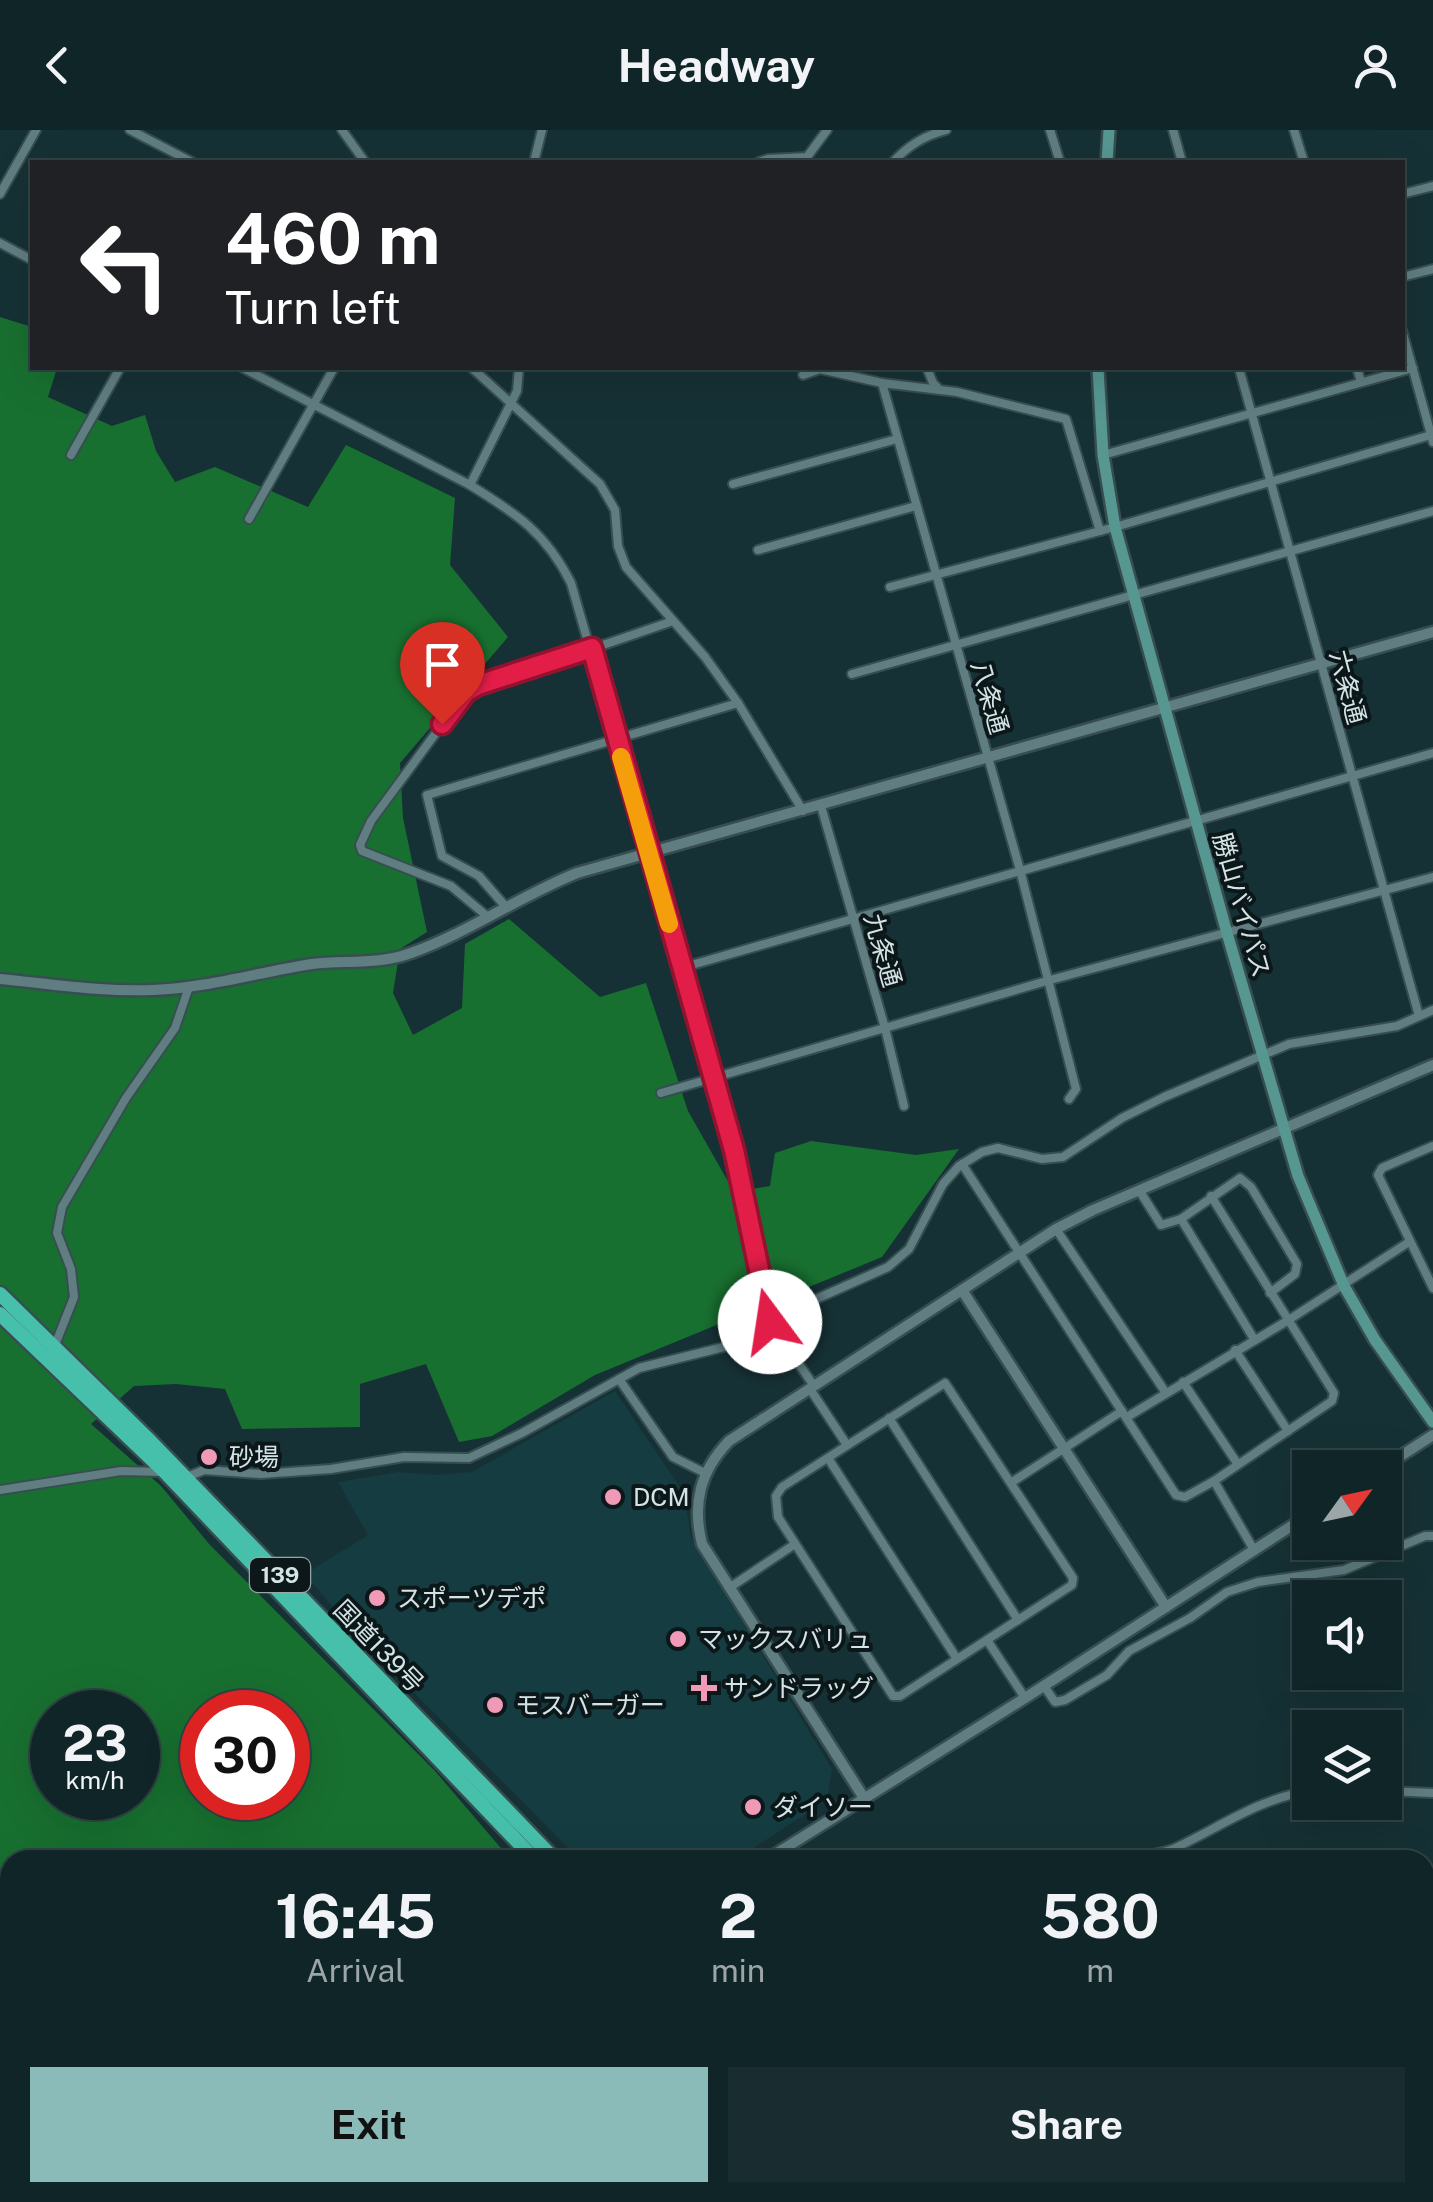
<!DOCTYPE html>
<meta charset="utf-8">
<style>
:root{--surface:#102528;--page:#192d30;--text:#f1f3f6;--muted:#9ca5a8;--line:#304245;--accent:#8bbbb9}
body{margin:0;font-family:"Public Sans","Noto Sans JP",sans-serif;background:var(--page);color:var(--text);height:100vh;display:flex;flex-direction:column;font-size:38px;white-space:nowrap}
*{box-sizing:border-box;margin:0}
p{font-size:32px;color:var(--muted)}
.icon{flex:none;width:55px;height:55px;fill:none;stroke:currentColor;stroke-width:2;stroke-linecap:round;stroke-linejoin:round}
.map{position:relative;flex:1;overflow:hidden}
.drawer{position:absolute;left:0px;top:1720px;width:1435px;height:352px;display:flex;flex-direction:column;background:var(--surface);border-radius:30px 30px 0 0;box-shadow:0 10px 40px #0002,0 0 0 2px var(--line)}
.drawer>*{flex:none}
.guide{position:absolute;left:30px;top:30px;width:1375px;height:210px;border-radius:0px;box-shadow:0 10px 40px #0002,0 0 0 2px var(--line);background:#202124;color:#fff;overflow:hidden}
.needle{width:65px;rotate:57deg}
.tools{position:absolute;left:1292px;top:1320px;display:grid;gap:20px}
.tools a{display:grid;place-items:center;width:110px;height:110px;border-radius:0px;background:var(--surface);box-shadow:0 10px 40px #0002,0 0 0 2px var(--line);font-size:50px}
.speed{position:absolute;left:30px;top:1560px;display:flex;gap:20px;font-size:50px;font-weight:700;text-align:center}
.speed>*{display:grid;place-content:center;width:130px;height:130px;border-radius:50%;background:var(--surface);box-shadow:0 10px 40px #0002,0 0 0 2px var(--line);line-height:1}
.speed small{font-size:25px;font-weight:400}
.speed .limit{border:15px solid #d22;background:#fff;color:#111}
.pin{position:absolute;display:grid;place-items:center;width:85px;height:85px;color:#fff;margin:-102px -42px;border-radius:50% 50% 50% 0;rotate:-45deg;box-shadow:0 0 10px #0007}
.pin .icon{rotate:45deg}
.me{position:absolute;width:110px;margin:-55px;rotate:346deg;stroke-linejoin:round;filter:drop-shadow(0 0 8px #0008)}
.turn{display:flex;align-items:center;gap:35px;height:210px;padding:0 30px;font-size:45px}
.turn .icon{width:130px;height:130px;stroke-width:2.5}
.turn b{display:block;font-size:70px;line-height:85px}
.eta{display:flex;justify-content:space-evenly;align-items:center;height:170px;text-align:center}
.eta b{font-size:60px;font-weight:700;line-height:70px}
.button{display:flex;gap:20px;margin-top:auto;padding:20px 30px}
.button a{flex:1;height:115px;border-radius:0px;background:var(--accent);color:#111;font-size:40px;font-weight:700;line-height:115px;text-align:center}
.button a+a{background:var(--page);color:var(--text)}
header{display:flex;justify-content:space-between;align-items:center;height:130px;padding:0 30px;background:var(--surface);font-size:45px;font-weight:700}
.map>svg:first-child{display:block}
.built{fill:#153c41}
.forest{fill:#187030;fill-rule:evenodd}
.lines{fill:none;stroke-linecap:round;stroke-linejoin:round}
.minor-casing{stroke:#374e51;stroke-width:12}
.tertiary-casing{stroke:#374e51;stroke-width:15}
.secondary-casing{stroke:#374e51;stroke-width:16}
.trunk-casing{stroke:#374e51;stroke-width:19}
.minor{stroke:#607e82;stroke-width:8}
.tertiary{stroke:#607e82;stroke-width:10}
.secondary{stroke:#579791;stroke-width:11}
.trunk{stroke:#47c0ab;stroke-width:14}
.route-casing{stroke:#92132f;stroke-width:25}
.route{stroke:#e11d48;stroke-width:18}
.slow{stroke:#f59e0b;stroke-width:18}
.poi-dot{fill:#f09ab7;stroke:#0b1719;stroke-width:4}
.labels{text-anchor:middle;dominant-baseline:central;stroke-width:8;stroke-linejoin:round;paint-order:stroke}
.shield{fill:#0b1719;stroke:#98a6a8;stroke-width:2.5}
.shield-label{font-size:22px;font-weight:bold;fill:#d4e4e6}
.street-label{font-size:25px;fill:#d4e4e6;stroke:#0b1719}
.poi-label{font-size:25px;fill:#d4e4e6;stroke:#0b1719;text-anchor:start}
</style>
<header><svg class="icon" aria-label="back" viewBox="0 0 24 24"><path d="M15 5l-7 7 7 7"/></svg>Headway<svg class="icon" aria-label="person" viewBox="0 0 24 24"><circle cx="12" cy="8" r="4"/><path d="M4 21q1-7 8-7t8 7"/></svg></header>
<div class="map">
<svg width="1433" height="2072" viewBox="0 0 1433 2072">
<rect width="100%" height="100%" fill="#163135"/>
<!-- built -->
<path class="built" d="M615 1261 684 1363 691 1408 832 1639 827 1670 735 1730H580L350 1498 305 1444 368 1405 338 1352 398 1342 435 1345 472 1342Z"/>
<!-- forest -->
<path class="forest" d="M0 187 32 197V238H57L48 267 112 296 145 285 156 321 175 352 215 337 308 377 346 315 455 368 450 435 508 507 400 633 403 688 427 802 400 819 393 863 413 905 462 878 465 814 509 789 600 867 646 853 688 981 734 1062 770 1056 775 1023 811 1011 916 1025 959 1019 882 1127 595 1245 492 1306 459 1312 426 1234 360 1254V1297L242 1299 225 1259 176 1254 134 1256 91 1294 161 1356 210 1415 435 1641 511 1730H10V2062H477L481 2072H0ZM52 1582H138V1668H52ZM202 1582H288V1668H202Z"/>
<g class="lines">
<!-- minor casing -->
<g class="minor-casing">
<g id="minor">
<path d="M130 0 192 32"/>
<path d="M342 0 365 32"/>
<path d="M1050 0 1060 32"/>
<path d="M1173 0 1182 32"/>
<path d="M1294 0 1304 32"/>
<path d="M534 32 542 0"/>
<path d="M759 32 768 29 807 27 827 0"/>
<path d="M893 32C909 15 924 6 946 0"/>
<path d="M0 64 36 0"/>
<path d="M1402 64 1433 56"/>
<path d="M0 113 32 130"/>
<path d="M1402 147 1433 139"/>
<path d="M1402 200 1433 312"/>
<path d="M243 238 470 355 517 261 519 238"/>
<path d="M472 238 600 354 615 380 618 416 626 437 705 527 738 573 803 681"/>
<path d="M927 238 933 253 938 258"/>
<path d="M1239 238 1419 886"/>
<path d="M1357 238 1361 252"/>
<path d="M803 245 820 239 882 253 1020 740 1076 959 1069 969"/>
<path d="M882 253 957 262 1066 289 1100 401"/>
<path d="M71 325 120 238"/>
<path d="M1103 325 1413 238"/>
<path d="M733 354 897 309"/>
<path d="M470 355C517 384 546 403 571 453L734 1020 770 1192 814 1256"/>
<path d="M249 389 334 238"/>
<path d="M758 420 916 376"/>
<path d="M890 457 1115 397 1431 305"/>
<path d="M852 544 1433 381"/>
<path d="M821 676 885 898 904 976"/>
<path d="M506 777 479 746 442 726 427 665 738 573"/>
<path d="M488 787 451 756 362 721 360 715 371 691 466 562 673 491"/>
<path d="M681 838 1433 623"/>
<path d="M661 963 1050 850 1433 747"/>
<path d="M1433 1016 1382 1038 1378 1045 1433 1158"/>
<path d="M962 1034 1176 1365 1185 1367 1214 1351 1332 1271 1334 1263 1211 1066"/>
<path d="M1139 1060 1161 1095 1181 1089 1240 1048 1251 1057 1297 1134 1295 1144 1270 1163"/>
<path d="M1181 1089 1254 1209"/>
<path d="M1056 1099 1166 1263"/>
<path d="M55 1215 74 1167 71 1139 57 1103 62 1077 126 968 175 898 189 857"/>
<path d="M1235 1220 1288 1301"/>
<path d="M619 1249 673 1327 705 1343"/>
<path d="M1183 1252 1237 1333"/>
<path d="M945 1253 1073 1448 1072 1455 900 1566H893L778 1387 776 1366 782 1357Z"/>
<path d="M810 1259 847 1315"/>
<path d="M1127 1287 1287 1191 1409 1112"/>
<path d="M889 1288 1018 1490"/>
<path d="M828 1328 957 1529"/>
<path d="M187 1347 204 1340 261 1344 331 1339 404 1327 469 1328 522 1303 639 1238 732 1215 787 1182 888 1137 909 1119 943 1054 959 1036 982 1022 998 1018 1042 1029 1063 1027 1122 988 1164 967 1289 914 1397 896 1433 880"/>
<path d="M1214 1351 1254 1420"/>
<path d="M1012 1352 1122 1281"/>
<path d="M0 1360 121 1341 163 1342"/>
<path d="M729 1458 795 1414"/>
<path d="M987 1510 1025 1568"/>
<path d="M1044 1556 1055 1572 1065 1570 1107 1545 1129 1521 1190 1488 1227 1462 1258 1452 1344 1440 1425 1406H1433"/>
<path d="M1385 1661 1433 1663"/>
<path d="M1119 1730C1136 1724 1156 1726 1173 1719 1219 1698 1259 1668 1310 1661"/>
<path d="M1425 2057 1433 2054"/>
<path d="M1328 2072 1411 2062"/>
</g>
</g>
<!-- tertiary casing -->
<g class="tertiary-casing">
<g id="tertiary">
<path d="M0 849C53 854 99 862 153 860 207 858 259 842 312 834 345 830 379 835 411 823 469 802 520 766 577 743L1433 502"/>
<path d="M962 1160 1166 1477"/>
<path d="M1382 1338 1433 1305"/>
<path d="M864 1668 702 1414C692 1374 700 1341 729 1311L1056 1099 1093 1080 1433 935"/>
<path d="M766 1730 1025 1568 1310 1384"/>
<path d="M585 2062V2072"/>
<path d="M698 2072 707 2062"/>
</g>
</g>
<!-- secondary casing -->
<g class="secondary-casing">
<g id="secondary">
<path d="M1107 32 1109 0"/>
<path d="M1098 238 1103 325 1115 397 1227 803 1298 1046 1344 1156 1375 1210 1433 1292"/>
</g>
</g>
<!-- trunk casing -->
<g class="trunk-casing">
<g id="trunk">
<path d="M0 1164 150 1311 555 1730"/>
<path d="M0 1184 165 1342 535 1730"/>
<path d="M856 2062 865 2072"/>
<path d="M874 2062 884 2072"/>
</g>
</g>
<!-- minor -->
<use href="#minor" class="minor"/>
<!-- tertiary -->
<use href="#tertiary" class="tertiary"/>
<!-- secondary -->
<use href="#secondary" class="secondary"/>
<!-- trunk -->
<use href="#trunk" class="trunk"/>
</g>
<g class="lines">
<!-- route casing -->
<g class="route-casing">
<path id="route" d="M442 594 466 562 478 555 592 518 734 1020 770 1192"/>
</g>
<!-- route -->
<use href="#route" class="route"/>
<!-- slow -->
<path class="slow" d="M621 627 669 794"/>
</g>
<!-- markers -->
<g class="poi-dot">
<circle cx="209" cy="1327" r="10"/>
<circle cx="613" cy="1367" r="10"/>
<circle cx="377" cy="1468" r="10"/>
<circle cx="678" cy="1509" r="10"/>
<path d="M699 1543h10v10h10v10h-10v10h-10v-10h-10v-10h10z"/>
<circle cx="495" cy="1575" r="10"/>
<circle cx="753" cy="1677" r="10"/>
</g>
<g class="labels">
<!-- shield labels -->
<rect class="shield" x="250" y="1428" width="60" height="34" rx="8"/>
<g class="shield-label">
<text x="280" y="1445">139</text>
</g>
<!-- street labels -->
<g class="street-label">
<text transform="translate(1348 557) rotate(75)">六条通</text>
<text transform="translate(990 567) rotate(74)">八条通</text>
<text transform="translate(1242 775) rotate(74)">勝山バイパス</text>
<text transform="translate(883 820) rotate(74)">九条通</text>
<text transform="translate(379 1516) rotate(46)">国道139号</text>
</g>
<!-- poi labels -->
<g class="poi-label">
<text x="229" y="1327">砂場</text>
<text x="633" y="1367">DCM</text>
<text x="397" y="1468">スポーツデポ</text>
<text x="698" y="1509">マックスバリュ</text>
<text x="724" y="1558">サンドラッグ</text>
<text x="515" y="1575">モスバーガー</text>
<text x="773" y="1677">ダイソー</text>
</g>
</g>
</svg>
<div class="tools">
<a><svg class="needle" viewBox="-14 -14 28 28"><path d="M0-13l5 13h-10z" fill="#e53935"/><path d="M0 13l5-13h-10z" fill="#9ca5a8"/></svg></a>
<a><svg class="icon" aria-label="sound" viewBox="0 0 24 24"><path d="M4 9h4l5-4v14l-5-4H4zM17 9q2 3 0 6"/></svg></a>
<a><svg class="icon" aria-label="layers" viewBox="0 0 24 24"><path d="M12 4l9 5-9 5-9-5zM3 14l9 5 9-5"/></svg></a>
</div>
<div class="speed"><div>23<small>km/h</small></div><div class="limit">30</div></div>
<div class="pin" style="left:442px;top:594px;background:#d93025"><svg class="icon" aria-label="arrive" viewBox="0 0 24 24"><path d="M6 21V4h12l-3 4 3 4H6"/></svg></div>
<svg class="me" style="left:770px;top:1192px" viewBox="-20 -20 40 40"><circle r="19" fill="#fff"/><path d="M0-13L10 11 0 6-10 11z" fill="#e11d48"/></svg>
<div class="guide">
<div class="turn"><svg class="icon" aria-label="left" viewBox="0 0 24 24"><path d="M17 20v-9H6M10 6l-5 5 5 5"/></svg><div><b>460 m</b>Turn left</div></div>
</div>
<section class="drawer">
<div class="eta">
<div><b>16:45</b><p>Arrival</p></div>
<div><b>2</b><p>min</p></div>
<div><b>580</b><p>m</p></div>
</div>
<div class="button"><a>Exit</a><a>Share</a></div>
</section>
</div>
